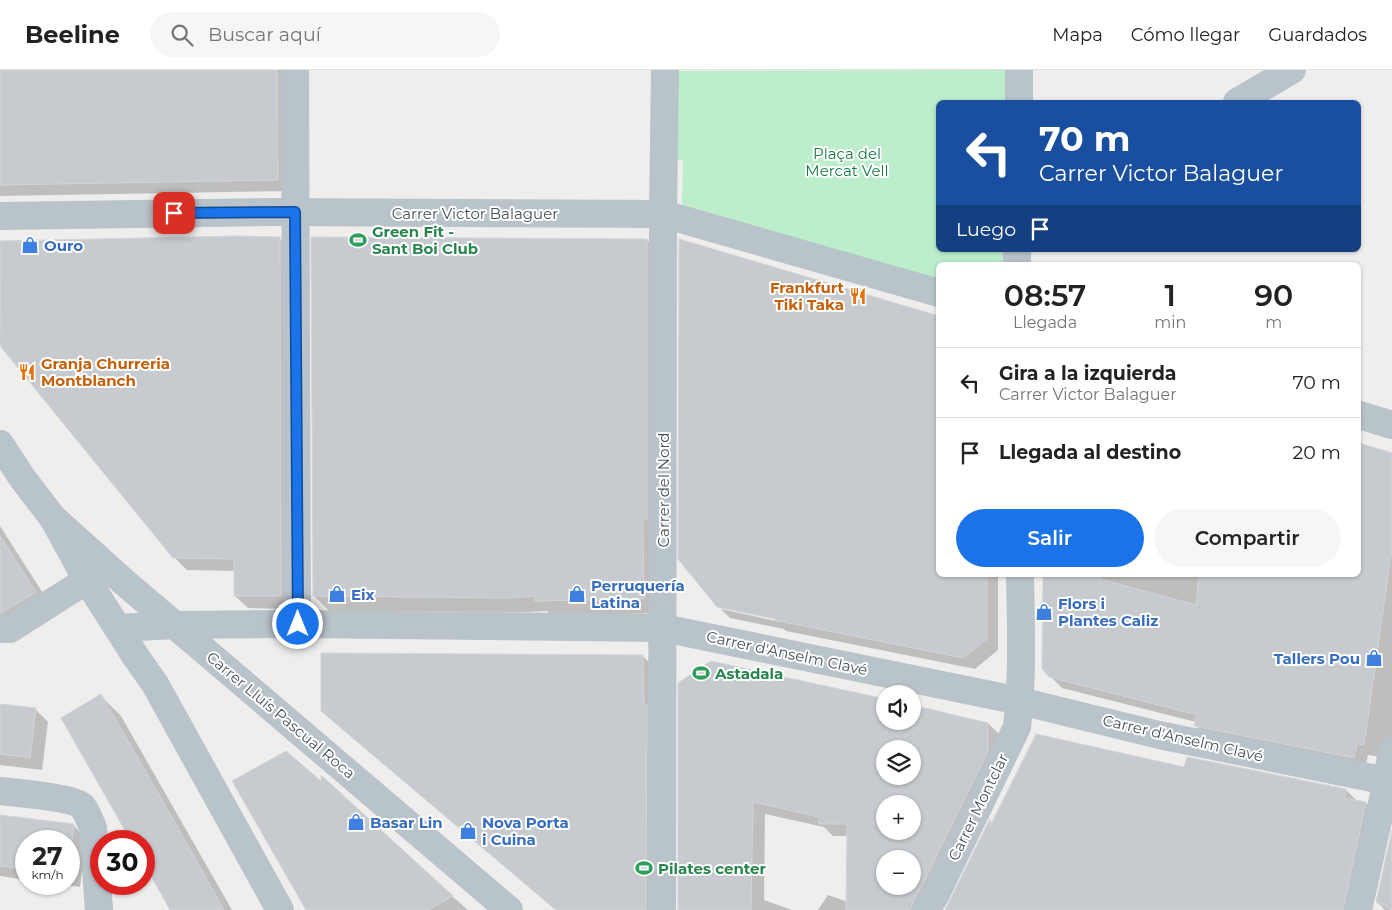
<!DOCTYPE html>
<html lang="es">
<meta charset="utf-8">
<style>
:root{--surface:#fff;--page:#f6f6f6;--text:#222;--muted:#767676;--line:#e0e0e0;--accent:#1a73e8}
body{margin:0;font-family:Montserrat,sans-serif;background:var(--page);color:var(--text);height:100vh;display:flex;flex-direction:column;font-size:19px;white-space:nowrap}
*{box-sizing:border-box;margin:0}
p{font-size:16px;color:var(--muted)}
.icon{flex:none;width:28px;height:28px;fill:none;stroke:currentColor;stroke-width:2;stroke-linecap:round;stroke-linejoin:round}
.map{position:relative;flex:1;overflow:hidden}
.side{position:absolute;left:936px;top:192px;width:425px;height:315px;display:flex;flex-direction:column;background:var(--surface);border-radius:8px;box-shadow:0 1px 4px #0004}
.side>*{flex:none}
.hud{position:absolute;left:936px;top:30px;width:425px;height:152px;border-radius:8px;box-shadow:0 1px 4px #0004;background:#1a4fa0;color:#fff;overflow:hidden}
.fabs{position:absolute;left:876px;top:615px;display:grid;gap:10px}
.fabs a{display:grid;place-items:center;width:45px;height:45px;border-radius:50%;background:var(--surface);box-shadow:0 1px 4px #0004;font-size:25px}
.speed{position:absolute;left:15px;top:760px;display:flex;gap:10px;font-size:25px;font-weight:700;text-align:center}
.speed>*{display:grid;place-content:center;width:65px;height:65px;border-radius:50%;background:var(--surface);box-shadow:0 1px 4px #0004;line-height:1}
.speed small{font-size:12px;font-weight:400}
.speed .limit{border:8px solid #d22;background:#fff;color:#111}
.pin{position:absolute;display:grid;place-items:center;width:42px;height:42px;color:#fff;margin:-21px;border-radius:10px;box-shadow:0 2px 8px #0006}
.me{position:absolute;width:55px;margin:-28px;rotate:0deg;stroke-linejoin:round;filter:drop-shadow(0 0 4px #0008)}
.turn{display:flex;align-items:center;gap:18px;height:105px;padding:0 20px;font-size:22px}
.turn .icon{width:65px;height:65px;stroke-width:2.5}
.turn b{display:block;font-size:35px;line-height:42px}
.then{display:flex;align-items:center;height:48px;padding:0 20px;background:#0003;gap:10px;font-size:19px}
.eta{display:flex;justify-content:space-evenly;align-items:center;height:85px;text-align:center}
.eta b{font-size:30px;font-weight:600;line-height:35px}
.action{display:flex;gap:10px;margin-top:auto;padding:10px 20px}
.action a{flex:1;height:58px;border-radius:30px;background:var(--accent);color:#fff;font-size:20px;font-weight:600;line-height:58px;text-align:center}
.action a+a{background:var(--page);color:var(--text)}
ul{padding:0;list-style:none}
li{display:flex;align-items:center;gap:15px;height:70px;padding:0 20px;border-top:1px solid var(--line)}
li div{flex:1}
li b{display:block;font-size:19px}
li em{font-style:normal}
header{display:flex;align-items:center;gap:30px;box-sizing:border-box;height:70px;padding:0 25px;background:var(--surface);border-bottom:1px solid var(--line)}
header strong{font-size:24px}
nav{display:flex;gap:28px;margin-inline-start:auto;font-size:18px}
.search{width:350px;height:45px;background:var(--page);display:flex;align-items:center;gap:12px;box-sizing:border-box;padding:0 18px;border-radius:28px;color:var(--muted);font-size:19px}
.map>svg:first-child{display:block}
.green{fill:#bceecc}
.shadow{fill:#0003;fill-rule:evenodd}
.building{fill:#c7cbd0;stroke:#d1d4d9;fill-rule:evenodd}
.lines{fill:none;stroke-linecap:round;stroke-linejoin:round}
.minor{stroke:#b9c3ca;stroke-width:28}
.route-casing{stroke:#114b97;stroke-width:12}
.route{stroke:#1a73e8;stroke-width:9}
.labels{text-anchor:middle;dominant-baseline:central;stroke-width:4;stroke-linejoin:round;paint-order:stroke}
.park-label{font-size:15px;fill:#187a43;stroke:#fff}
.street-label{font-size:15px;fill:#46525a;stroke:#fff}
.leisure-label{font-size:15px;font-weight:bold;fill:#27864d;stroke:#fff;text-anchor:start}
.shop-label{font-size:15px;font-weight:bold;fill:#366cbe;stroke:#fff;text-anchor:start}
.food-label{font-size:15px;font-weight:bold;fill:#c56008;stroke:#fff;text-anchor:end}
</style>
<header>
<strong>Beeline</strong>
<div class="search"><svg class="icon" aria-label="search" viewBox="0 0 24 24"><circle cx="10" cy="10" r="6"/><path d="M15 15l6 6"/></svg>Buscar aquí</div>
<nav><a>Mapa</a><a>Cómo llegar</a><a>Guardados</a></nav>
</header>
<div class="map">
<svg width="1392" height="840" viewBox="0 0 1392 840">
<rect width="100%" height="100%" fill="#f0eded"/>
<!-- green -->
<path class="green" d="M1007 0 1008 32H939V180H1009V195H939V214L682 140 683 90H677V1Z"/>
<!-- shadow -->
<g class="shadow">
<path d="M0 0H288V121L0 126Z"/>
<path d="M238 167 279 168 292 181 294 539 248 538 235 526V501L187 500 174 487 0 274V172Z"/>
<path d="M647 170 662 185 658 543 551 546 547 541 526 542 329 541 314 526Z"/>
<path d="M1359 375 1392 385V681L1388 688 1368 685 1365 699 1207 667 1196 656V652L1062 618 1050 606 1044 505H1359Z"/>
<path d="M0 456 55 542 0 550Z"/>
<path d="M939 505H998V580L975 599 786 561 784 559 730 548 721 539 781 552 782 549Z"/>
<path d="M643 586 655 599 659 840H556L335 653 322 640Z"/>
<path d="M679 614 885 631V651L987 652 1000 665 928 840H818L828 825 848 832V766H833L824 757 765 744 764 830 792 840H679ZM885 679H912V706H885ZM885 734H912V761H885ZM885 789H912V816H885Z"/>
<path d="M101 626 121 646 232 840H172L144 791V771H133L63 648Z"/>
<path d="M0 635 36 640 48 652 42 700 0 695Z"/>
<path d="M1188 688 1346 720 1358 732 1366 733 1378 746 1348 826 1344 840H946L990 751 992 754 1185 699Z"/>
<path d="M322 714 424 802 468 840H307Z"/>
<path d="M0 747 74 756 86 768 80 817 58 814H69V771H26V810L0 806Z"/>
<path d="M1392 766V840H1385L1377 832Z"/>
</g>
<!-- building -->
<g class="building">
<path d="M0 0H277L278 110 0 115Z"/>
<path d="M238 166 280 167 281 526H234V489L173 488 1 277 0 171Z"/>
<path d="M311 167 647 169V450L643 446 644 529 535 531V526L510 528 313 526Z"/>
<path d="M679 169 939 246V505H987V569L963 588 774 550 775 549 717 537 678 489Z"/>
<path d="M1359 373 1392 383V478L1364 675 1357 674 1354 688 1194 656 1197 645 1049 607 1042 599 1043 505H1101L1100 509 1196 535 1199 505H1359Z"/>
<path d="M0 466 36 522 2 543H0Z"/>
<path d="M321 583 643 585 644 636 647 634 646 840H556L321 641Z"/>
<path d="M711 591 885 629V651H912V635L988 653V681L921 818 913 832 910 840H846L847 754H819V747L753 732 751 840H678V613ZM885 679H912V706H885ZM885 734H912V761H885ZM885 789H912V816H885Z"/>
<path d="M101 624 174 751 224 840H170L144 793V771H131L61 648Z"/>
<path d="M0 634 36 638 30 688 0 684Z"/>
<path d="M1036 664 1184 697 1187 687 1346 719 1344 728 1366 732 1343 840H945L990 749V756Z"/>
<path d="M286 681 321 711V705L453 826 429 840H306L232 711Z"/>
<path d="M0 745 74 754 69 797V771H26V799L0 796Z"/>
<path d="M1392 760V840L1376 832Z"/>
</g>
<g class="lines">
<!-- minor -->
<g class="minor">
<path d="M295 0 297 554"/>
<path d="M1019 0V32"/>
<path d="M1237 32 1292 0"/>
<path d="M0 146 271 142 663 144 939 223"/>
<path d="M1017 195V180"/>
<path d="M1359 345 1392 355"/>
<path d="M0 374 23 409 53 448 87 510 136 587 155 614 280 840"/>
<path d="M53 448 124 512 509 840"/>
<path d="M118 558 176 555 297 554 663 558 1020 631 1159 665 1387 711"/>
<path d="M0 559H10L87 510"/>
<path d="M0 721C16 723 72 727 82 736 87 742 90 751 93 758L99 840"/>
<path d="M662 840 663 144 665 0"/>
<path d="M926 840 935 826 1017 657C1023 606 1021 556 1020 505"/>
<path d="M1358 840 1387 711 1392 680"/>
</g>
</g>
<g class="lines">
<!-- route casing -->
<g class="route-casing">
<path id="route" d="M174 143 295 142 298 554"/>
</g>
<!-- route -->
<use href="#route" class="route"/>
</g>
<!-- icons -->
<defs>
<g id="stadium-bare" transform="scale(1.35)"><path d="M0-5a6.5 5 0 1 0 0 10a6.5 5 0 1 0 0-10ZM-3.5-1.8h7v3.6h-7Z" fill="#2e9e5b" stroke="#fff" stroke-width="2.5" paint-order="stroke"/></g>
<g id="shop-bare" transform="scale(1.35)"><path d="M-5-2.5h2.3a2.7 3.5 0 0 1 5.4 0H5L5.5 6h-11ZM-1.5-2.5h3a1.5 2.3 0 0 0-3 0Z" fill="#3f7fe0" stroke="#fff" stroke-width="2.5" paint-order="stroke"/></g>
<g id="restaurant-bare" transform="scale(1.35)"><path d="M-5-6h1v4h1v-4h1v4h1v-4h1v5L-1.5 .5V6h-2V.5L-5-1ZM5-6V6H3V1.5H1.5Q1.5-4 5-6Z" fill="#e8710a" stroke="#fff" stroke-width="2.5" paint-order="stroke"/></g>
</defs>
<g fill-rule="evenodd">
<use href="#stadium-bare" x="358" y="170"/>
<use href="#shop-bare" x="30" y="175"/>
<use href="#restaurant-bare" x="858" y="226"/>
<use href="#restaurant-bare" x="27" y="302"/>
<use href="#shop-bare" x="337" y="524"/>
<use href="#shop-bare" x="577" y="524"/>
<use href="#shop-bare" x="1044" y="542"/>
<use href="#shop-bare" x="1374" y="588"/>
<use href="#stadium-bare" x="701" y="603"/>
<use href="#shop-bare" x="356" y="752"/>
<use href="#shop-bare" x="468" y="761"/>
<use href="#stadium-bare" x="644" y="798"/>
</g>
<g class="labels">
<!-- park labels -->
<g class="park-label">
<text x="847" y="83">Plaça del<tspan x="847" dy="17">Mercat Vell</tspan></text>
</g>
<!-- street labels -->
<g class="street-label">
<text x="475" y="143">Carrer Victor Balaguer</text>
<text transform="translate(663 420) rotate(-90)">Carrer del Nord</text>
<text transform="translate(787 583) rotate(12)">Carrer d'Anselm Clavé</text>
<text transform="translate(281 645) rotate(40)">Carrer Lluís Pascual Roca</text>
<text transform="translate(1183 668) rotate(13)">Carrer d'Anselm Clavé</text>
<text transform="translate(978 737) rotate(-64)">Carrer Montclar</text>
</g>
<!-- leisure labels -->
<g class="leisure-label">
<text x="372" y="161">Green Fit -<tspan x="372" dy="17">Sant Boi Club</tspan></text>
<text x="715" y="603">Astadala</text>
<text x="658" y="798">Pilates center</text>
</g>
<!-- shop labels -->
<g class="shop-label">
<text x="44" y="175">Ouro</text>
<text x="591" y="515">Perruquería<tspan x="591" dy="17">Latina</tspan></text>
<text x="351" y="524">Eix</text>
<text x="1058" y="533">Flors i<tspan x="1058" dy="17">Plantes Caliz</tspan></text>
<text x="1360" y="588" text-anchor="end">Tallers Pou</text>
<text x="370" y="752">Basar Lin</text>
<text x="482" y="752">Nova Porta<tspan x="482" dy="17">i Cuina</tspan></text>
</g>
<!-- food labels -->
<g class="food-label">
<text x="844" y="217">Frankfurt<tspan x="844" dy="17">Tiki Taka</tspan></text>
<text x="41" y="293" text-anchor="start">Granja Churreria<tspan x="41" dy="17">Montblanch</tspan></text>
</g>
</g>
</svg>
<div class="fabs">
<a><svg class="icon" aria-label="sound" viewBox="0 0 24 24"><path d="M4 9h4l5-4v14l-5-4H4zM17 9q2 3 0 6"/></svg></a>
<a><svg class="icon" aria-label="layers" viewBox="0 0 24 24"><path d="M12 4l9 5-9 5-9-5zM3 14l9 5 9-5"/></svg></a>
<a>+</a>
<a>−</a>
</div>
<div class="speed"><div>27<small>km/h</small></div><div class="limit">30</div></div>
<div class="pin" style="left:174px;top:143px;background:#d93025"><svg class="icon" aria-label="arrive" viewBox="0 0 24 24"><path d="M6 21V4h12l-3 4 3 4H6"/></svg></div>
<svg class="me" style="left:298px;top:554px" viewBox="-20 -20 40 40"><circle r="17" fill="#1a73e8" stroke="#fff" stroke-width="3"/><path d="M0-11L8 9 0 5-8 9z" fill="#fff"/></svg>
<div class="hud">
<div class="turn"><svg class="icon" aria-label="left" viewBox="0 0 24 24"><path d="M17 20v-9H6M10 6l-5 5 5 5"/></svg><div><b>70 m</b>Carrer Victor Balaguer</div></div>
<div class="then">Luego<svg class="icon" aria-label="arrive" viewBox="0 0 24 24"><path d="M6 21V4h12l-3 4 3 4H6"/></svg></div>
</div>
<section class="side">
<div class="eta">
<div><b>08:57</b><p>Llegada</p></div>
<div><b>1</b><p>min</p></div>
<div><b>90</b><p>m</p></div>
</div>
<ul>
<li><svg class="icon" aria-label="left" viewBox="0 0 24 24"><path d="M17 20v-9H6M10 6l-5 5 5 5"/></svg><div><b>Gira a la izquierda</b><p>Carrer Victor Balaguer</p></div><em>70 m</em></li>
<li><svg class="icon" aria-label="arrive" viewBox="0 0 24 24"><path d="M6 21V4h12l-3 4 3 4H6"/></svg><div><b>Llegada al destino</b></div><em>20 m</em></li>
</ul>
<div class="action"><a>Salir</a><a>Compartir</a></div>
</section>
</div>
